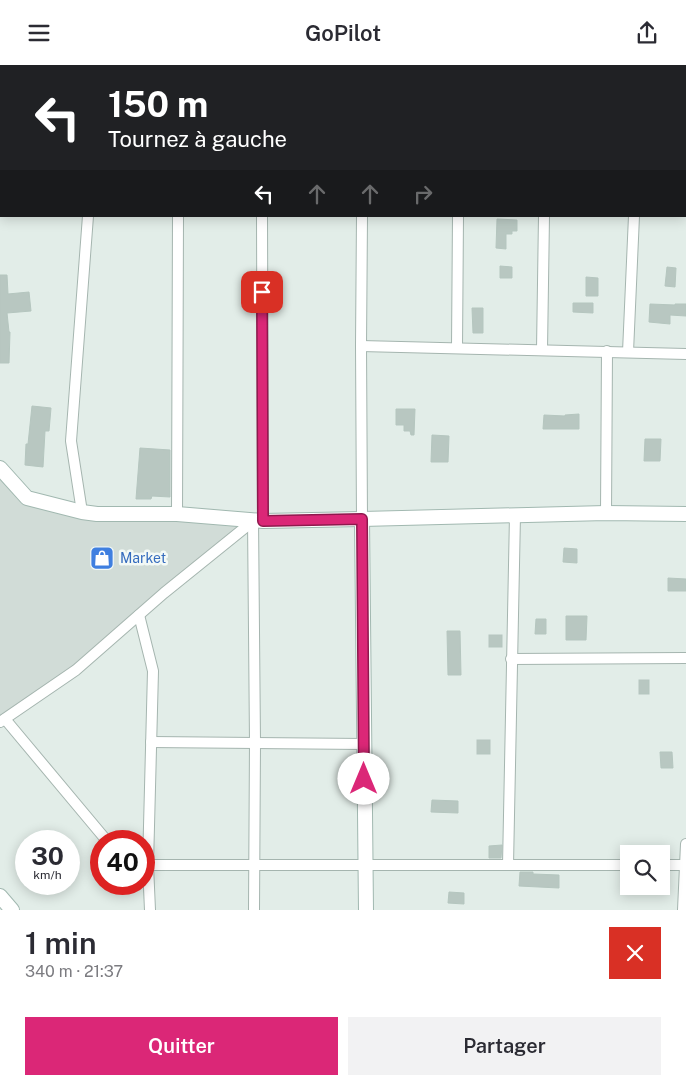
<!DOCTYPE html>
<html lang="fr">
<meta charset="utf-8">
<style>
:root{--surface:#fff;--page:#f2f2f3;--text:#2b2b33;--muted:#7c7c81;--accent:#db2777}
body{margin:0;font-family:"Public Sans",sans-serif;background:var(--page);color:var(--text);height:100vh;display:flex;flex-direction:column;font-size:19px;white-space:nowrap}
*{box-sizing:border-box;margin:0}
p{font-size:16px;color:var(--muted)}
.icon{flex:none;width:28px;height:28px;fill:none;stroke:currentColor;stroke-width:2;stroke-linecap:round;stroke-linejoin:round}
.map{position:relative;height:845px;overflow:hidden}
.side{display:flex;flex-direction:column;background:var(--surface);flex:1}
.side>*{flex:none}
.hud{position:absolute;left:0px;top:0px;width:686px;height:152px;box-shadow:0 2px 12px #0003;background:#202124;color:#fff;overflow:hidden}
.buttons{position:absolute;left:620px;top:780px;display:grid;gap:10px}
.buttons a{display:grid;place-items:center;width:50px;height:50px;border-radius:0px;background:var(--surface);box-shadow:0 2px 12px #0003;font-size:25px}
.speed{position:absolute;left:15px;top:765px;display:flex;gap:10px;font-size:25px;font-weight:700;text-align:center}
.speed>*{display:grid;place-content:center;width:65px;height:65px;border-radius:50%;background:var(--surface);box-shadow:0 2px 12px #0003;line-height:1}
.speed small{font-size:12px;font-weight:400}
.speed .limit{border:8px solid #d22;background:#fff;color:#111}
.pin{position:absolute;display:grid;place-items:center;width:42px;height:42px;color:#fff;margin:-21px;border-radius:10px;box-shadow:0 2px 8px #0006}
.me{position:absolute;width:55px;margin:-28px;rotate:0deg;stroke-linejoin:round;filter:drop-shadow(0 0 4px #0008)}
.turn{display:flex;align-items:center;gap:18px;height:105px;padding:0 25px;font-size:22px}
.turn .icon{width:65px;height:65px;stroke-width:2.5}
.turn b{display:block;font-size:35px;line-height:42px}
.lanes{display:flex;align-items:center;height:48px;padding:0 25px;background:#0003;justify-content:center;gap:25px;direction:ltr}
.lanes .off{opacity:.35}
.round{display:grid;place-items:center;flex:none;width:52px;height:52px;border-radius:0px;background:var(--page)}
.headline{display:flex;align-items:center;justify-content:space-between;height:85px;padding:0 25px}
h1{font-size:30px;font-weight:600;line-height:38px}
.cta{display:flex;gap:10px;margin-top:auto;padding:10px 25px}
.cta a{flex:1;height:58px;border-radius:0px;background:var(--accent);color:#fff;font-size:20px;font-weight:600;line-height:58px;text-align:center}
.cta a+a{background:var(--page);color:var(--text)}
header{display:flex;justify-content:space-between;align-items:center;height:65px;padding:0 25px;background:var(--surface);font-size:22px;font-weight:600}
.map>svg:first-child{display:block}
.built{fill:#d1dcd7}
.building{fill:#b8c7c1;stroke:#b5c6bf}
.lines{fill:none;stroke-linecap:round;stroke-linejoin:round}
.street-casing{stroke:#a5b5af;stroke-width:12}
.secondary-casing{stroke:#a1b8b0;stroke-width:16}
.street{stroke:#fff;stroke-width:10}
.secondary{stroke:#fff;stroke-width:14}
.route-casing{stroke:#8e194d;stroke-width:12}
.route{stroke:#db2777;stroke-width:9}
.labels{text-anchor:middle;dominant-baseline:central;stroke-width:5;stroke-linejoin:round;paint-order:stroke}
.shop-label{font-size:14px;fill:#366cbe;stroke:#f3f9f6;text-anchor:start}
</style>
<header><svg class="icon" aria-label="menu" viewBox="0 0 24 24"><path d="M4 6h16M4 12h16M4 18h16"/></svg>GoPilot<svg class="icon" aria-label="share" viewBox="0 0 24 24"><path d="M12 15V3M7 8l5-5 5 5M5 13v7h14v-7"/></svg></header>
<div class="map">
<svg width="686" height="845" viewBox="0 0 686 845">
<rect width="100%" height="100%" fill="#e2ede8"/>
<!-- built -->
<path class="built" d="M0 402 26 433 86 449 246 459 71 608 0 651Z"/>
<!-- building -->
<g class="building">
<path d="M497 154 517 155V166H512V169H506V184L496 183Z"/>
<path d="M500 201 512 202V213H500Z"/>
<path d="M667 202 676 203 675 222 665 221Z"/>
<path d="M0 210H7L8 229 29 227 31 246 7 248 9 267H10L9 298H0Z"/>
<path d="M586 212 598 213V231H586Z"/>
<path d="M573 238H593V248L573 247Z"/>
<path d="M650 239 675 240V239H686V251L670 250V259L649 257Z"/>
<path d="M472 243H483V268H473Z"/>
<path d="M32 341 51 343 49 366H45L43 402 25 400 26 379H28Z"/>
<path d="M396 344H415L414 370H411L410 366H404V360H396Z"/>
<path d="M579 349V364H543L544 350 565 351V350Z"/>
<path d="M432 370 449 371 448 397H431Z"/>
<path d="M645 374H661L660 396H644Z"/>
<path d="M140 383 170 385V432L152 431 151 434H136Z"/>
<path d="M564 483 577 484V498L563 497Z"/>
<path d="M668 513 686 514V526H668Z"/>
<path d="M566 551H587L586 575H566Z"/>
<path d="M536 554H546V569H535Z"/>
<path d="M447 566H460L461 610H448Z"/>
<rect x="489" y="570" width="13" height="12"/>
<rect x="639" y="615" width="10" height="14"/>
<rect x="477" y="675" width="13" height="14"/>
<path d="M660 687H672L673 703H661Z"/>
<path d="M432 735 458 736V748L431 747Z"/>
<path d="M502 780 501 793H489V781Z"/>
<path d="M520 807H533V809L559 810V823L519 821Z"/>
<path d="M449 827 464 828V839L448 838Z"/>
</g>
<g class="lines">
<!-- street casing -->
<g class="street-casing">
<g id="street">
<path d="M262 0V1"/>
<path d="M177 1 178 0"/>
<path d="M363 1V0"/>
<path d="M458 1V0"/>
<path d="M546 1V0"/>
<path d="M640 1V0"/>
<path d="M0 131 1 130"/>
<path d="M262 151 263 456"/>
<path d="M362 151 361 281 362 454"/>
<path d="M361 281 686 289"/>
<path d="M457 283 458 151"/>
<path d="M542 285 544 151"/>
<path d="M628 287 634 151"/>
<path d="M82 447 71 376 88 151"/>
<path d="M606 448 607 286"/>
<path d="M177 449 178 151"/>
<path d="M253 454 255 678 254 845"/>
<path d="M139 550 153 606 148 800 150 845"/>
<path d="M511 594 686 593"/>
<path d="M5 654 107 776"/>
<path d="M0 657 76 605 164 528 247 461 253 454"/>
<path d="M151 677 364 679"/>
<path d="M144 799 148 800H629"/>
<path d="M508 800 515 450"/>
<path d="M661 800H685"/>
<path d="M683 845 686 779"/>
</g>
</g>
<!-- secondary casing -->
<g class="secondary-casing">
<g id="secondary">
<path d="M0 403 27 433 82 447 97 449H177L263 456 362 454 606 448 686 449"/>
<path d="M362 454 366 845"/>
<path d="M0 831 12 845"/>
</g>
</g>
<!-- street -->
<use href="#street" class="street"/>
<!-- secondary -->
<use href="#secondary" class="secondary"/>
</g>
<g class="lines">
<!-- route casing -->
<g class="route-casing">
<path id="route" d="M262 227 263 456 362 454 364 714"/>
</g>
<!-- route -->
<use href="#route" class="route"/>
</g>
<!-- icons -->
<defs>
<g id="shop-square" transform="scale(1.25)"><rect x="-9" y="-9" width="18" height="18" rx="4" fill="#3f7fe0" stroke="#f3f9f6"/><path d="M-5-2.5h2.3a2.7 3.5 0 0 1 5.4 0H5L5.5 6h-11ZM-1.5-2.5h3a1.5 2.3 0 0 0-3 0Z" fill="#fff"/></g>
</defs>
<g fill-rule="evenodd">
<use href="#shop-square" x="102" y="493"/>
</g>
<g class="labels">
<!-- shop labels -->
<g class="shop-label">
<text x="120" y="493">Market</text>
</g>
</g>
</svg>
<div class="buttons">
<a><svg class="icon" aria-label="search" viewBox="0 0 24 24"><circle cx="10" cy="10" r="6"/><path d="M15 15l6 6"/></svg></a>
</div>
<div class="speed"><div>30<small>km/h</small></div><div class="limit">40</div></div>
<div class="pin" style="left:262px;top:227px;background:#d93025"><svg class="icon" aria-label="arrive" viewBox="0 0 24 24"><path d="M6 21V4h12l-3 4 3 4H6"/></svg></div>
<svg class="me" style="left:364px;top:714px" viewBox="-20 -20 40 40"><circle r="19" fill="#fff"/><path d="M0-13L10 11 0 6-10 11z" fill="#db2777"/></svg>
<div class="hud">
<div class="turn"><svg class="icon" aria-label="left" viewBox="0 0 24 24"><path d="M17 20v-9H6M10 6l-5 5 5 5"/></svg><div><b>150 m</b>Tournez à gauche</div></div>
<div class="lanes"><svg class="icon" aria-label="left" viewBox="0 0 24 24"><path d="M17 20v-9H6M10 6l-5 5 5 5"/></svg><svg class="icon off" aria-label="ahead" viewBox="0 0 24 24"><path d="M12 20V5M6 11l6-6 6 6"/></svg><svg class="icon off" aria-label="ahead" viewBox="0 0 24 24"><path d="M12 20V5M6 11l6-6 6 6"/></svg><svg class="icon off" aria-label="right" viewBox="0 0 24 24"><path d="M7 20v-9h11M14 6l5 5-5 5"/></svg></div>
</div>
</div>
<section class="side">
<div class="headline"><div><h1>1 min</h1><p>340 m · 21:37</p></div><a class="round" style="background:#d93025;color:#fff"><svg class="icon" aria-label="close" viewBox="0 0 24 24"><path d="M6 6l12 12M18 6L6 18"/></svg></a></div>
<div class="cta"><a>Quitter</a><a>Partager</a></div>
</section>
